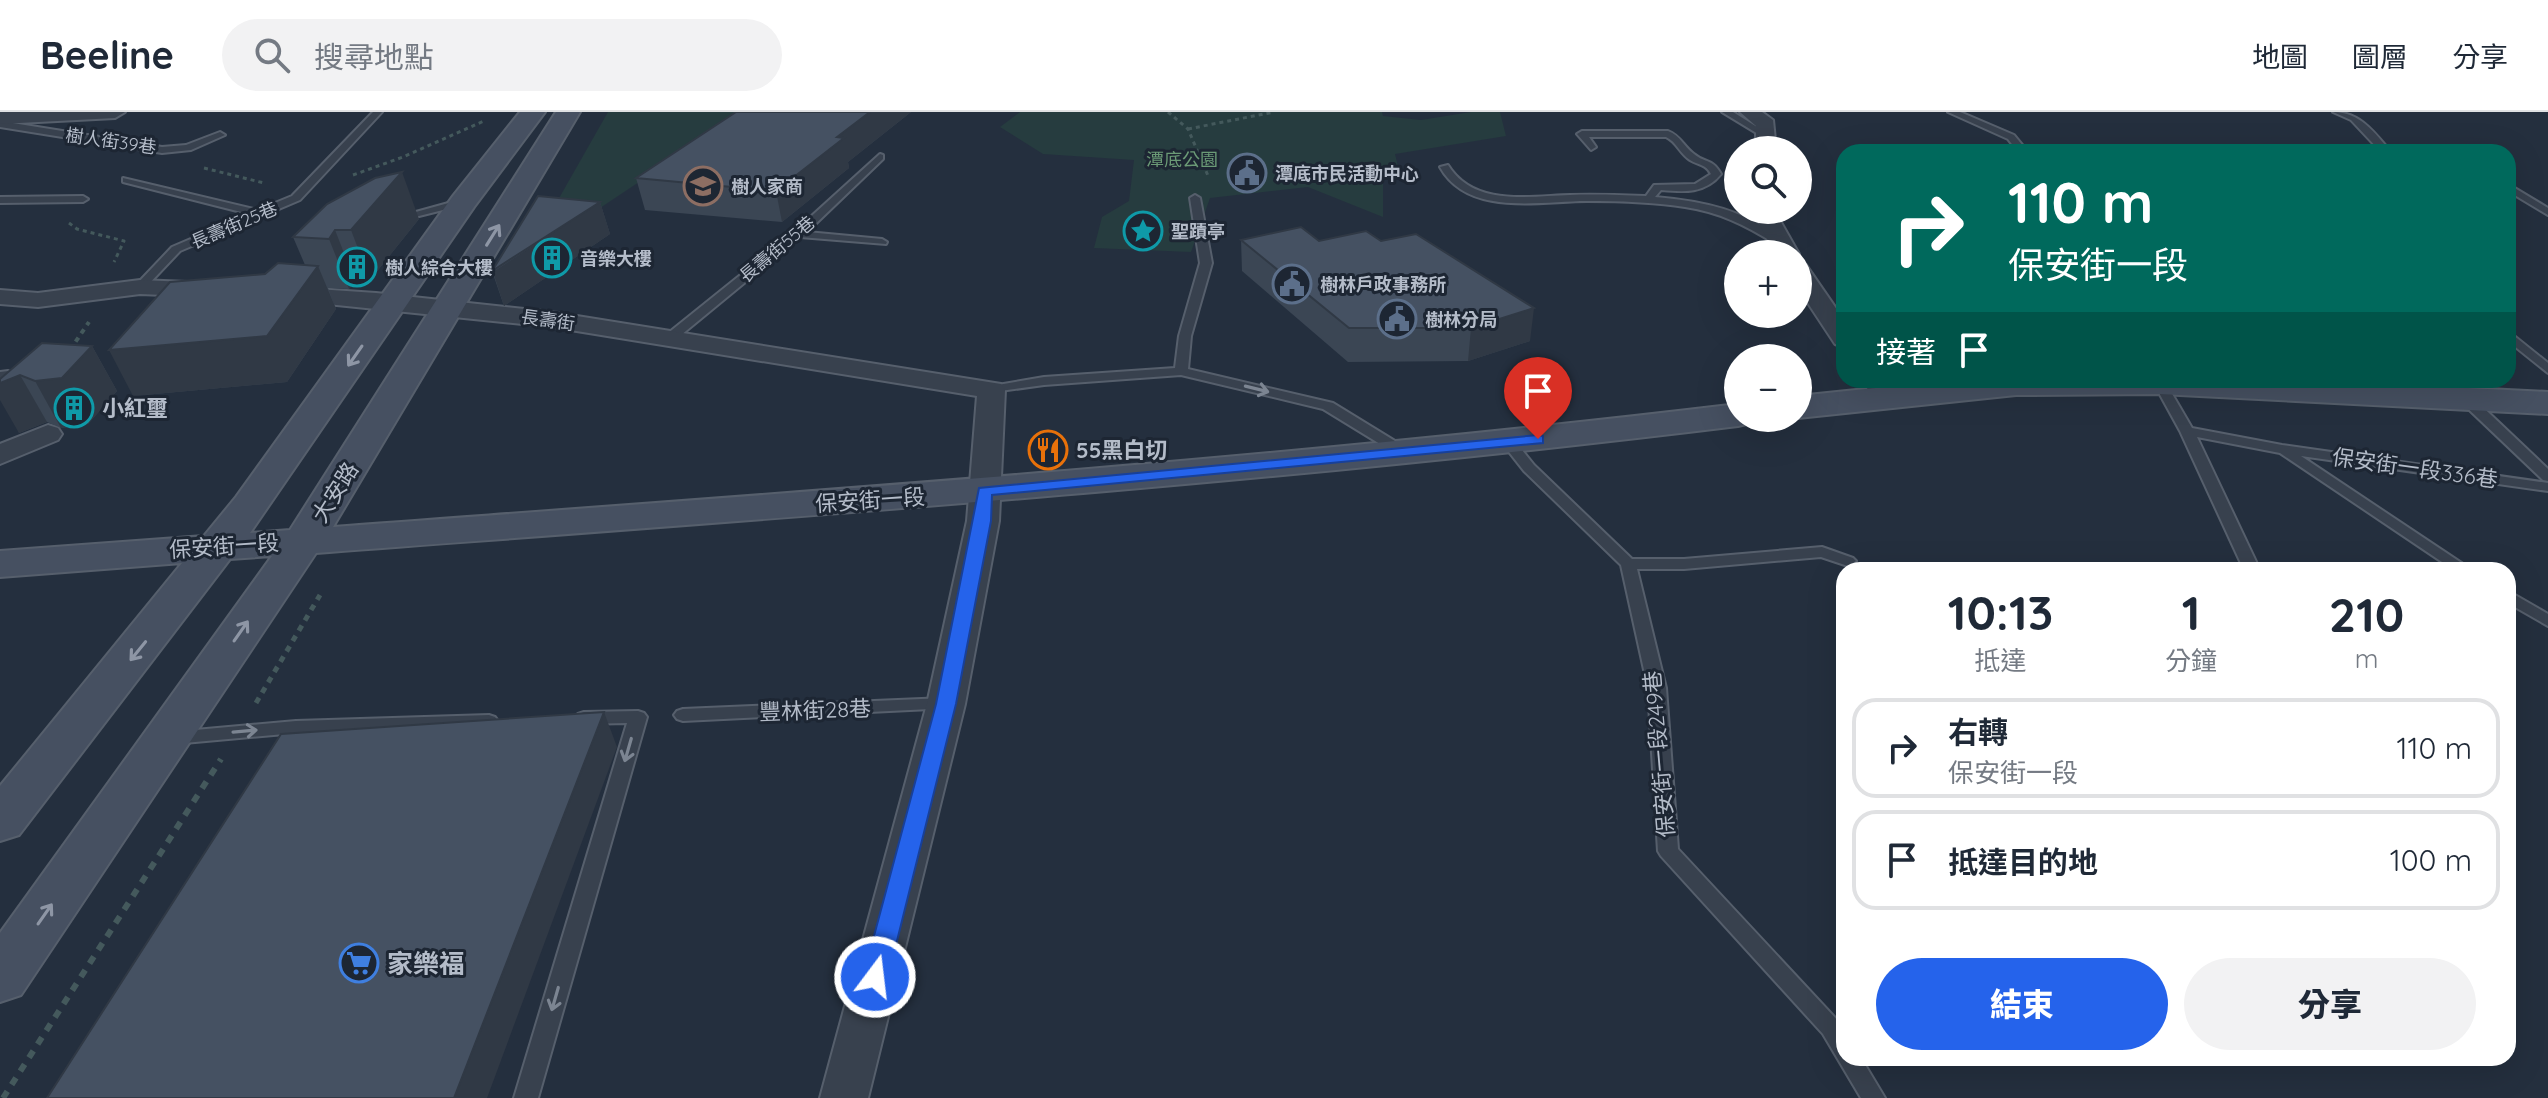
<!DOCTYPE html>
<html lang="zh-TW">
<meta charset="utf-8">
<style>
:root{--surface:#fff;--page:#f2f2f3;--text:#1f2937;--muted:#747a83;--line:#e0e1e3;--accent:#2563eb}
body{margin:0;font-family:Quicksand,"Noto Sans TC",sans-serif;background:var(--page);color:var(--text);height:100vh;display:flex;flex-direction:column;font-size:30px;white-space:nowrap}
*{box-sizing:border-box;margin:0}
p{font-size:26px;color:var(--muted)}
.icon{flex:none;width:44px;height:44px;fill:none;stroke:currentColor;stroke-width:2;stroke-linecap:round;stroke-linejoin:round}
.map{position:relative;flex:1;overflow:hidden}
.drawer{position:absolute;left:1836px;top:450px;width:680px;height:504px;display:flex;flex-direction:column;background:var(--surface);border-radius:24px;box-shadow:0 8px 32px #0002}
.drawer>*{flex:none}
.hud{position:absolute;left:1836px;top:32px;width:680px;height:244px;border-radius:24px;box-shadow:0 8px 32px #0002;background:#00695c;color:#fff;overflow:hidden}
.fabs{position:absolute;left:1724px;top:24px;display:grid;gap:16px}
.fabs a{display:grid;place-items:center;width:88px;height:88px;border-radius:50%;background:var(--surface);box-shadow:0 8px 32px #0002;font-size:40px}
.pin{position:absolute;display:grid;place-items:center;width:68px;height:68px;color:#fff;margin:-82px -34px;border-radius:50% 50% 50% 0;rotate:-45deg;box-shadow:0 0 8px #0007}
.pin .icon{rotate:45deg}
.me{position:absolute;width:88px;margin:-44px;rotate:15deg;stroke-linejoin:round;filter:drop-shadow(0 0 6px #0008)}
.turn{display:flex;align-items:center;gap:28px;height:168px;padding:0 40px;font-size:36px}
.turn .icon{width:104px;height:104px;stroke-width:2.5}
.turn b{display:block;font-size:56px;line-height:68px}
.then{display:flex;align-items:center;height:76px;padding:0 40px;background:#0003;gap:16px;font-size:30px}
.eta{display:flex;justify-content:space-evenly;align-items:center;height:136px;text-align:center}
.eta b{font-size:48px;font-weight:800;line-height:56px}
.button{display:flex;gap:16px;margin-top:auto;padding:16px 40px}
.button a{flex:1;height:92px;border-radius:48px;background:var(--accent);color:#fff;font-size:32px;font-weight:800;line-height:92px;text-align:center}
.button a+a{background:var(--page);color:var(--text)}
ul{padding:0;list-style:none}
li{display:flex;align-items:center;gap:24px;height:100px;margin:0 16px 12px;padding:0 24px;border:4px solid var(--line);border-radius:24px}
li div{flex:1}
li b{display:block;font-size:30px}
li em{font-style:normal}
header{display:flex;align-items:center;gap:48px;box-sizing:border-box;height:112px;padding:0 40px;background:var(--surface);border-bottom:2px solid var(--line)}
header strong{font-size:38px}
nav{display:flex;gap:44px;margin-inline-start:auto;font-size:28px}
.search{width:560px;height:72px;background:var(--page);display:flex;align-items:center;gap:20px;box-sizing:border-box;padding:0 28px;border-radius:44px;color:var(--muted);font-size:30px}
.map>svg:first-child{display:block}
.green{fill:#263c3f}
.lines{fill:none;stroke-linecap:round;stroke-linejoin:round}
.lane-casing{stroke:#565f6c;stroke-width:4}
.street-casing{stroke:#565f6c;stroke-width:4}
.secondary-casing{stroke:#565f6c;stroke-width:4}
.path-far3{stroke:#44595c;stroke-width:3;stroke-dasharray:4 4;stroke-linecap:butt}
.path-far2{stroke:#44595c;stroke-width:4;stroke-dasharray:5 5;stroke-linecap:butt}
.path-far1{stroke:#44595c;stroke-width:5;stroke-dasharray:6 6;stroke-linecap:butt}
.path{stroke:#44595c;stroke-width:6;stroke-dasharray:8 8;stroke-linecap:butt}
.lane{fill:#38414e;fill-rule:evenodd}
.street{fill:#38414e;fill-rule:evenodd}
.secondary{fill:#465061;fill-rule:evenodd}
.wall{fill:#3b4654}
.shaded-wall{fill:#303945}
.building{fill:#455162;stroke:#303945;stroke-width:2}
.oneway{stroke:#8e96a5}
.oneway2{stroke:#7c8592}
.route{fill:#2563eb;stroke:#184099;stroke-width:2}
.labels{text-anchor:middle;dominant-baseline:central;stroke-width:6;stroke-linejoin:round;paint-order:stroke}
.far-street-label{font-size:18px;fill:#b4bcc9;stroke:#1d2633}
.far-park-label{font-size:18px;fill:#6b9a76;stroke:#1d2633}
.far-poi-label{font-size:18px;font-weight:bold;fill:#b4bcc9;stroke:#1d2633;text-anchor:start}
.poi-label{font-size:22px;font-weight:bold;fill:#b4bcc9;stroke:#1d2633;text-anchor:start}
.street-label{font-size:22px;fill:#b4bcc9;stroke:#1d2633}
.near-poi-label{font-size:26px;font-weight:bold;fill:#b4bcc9;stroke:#1d2633;text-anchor:start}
</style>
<header>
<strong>Beeline</strong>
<div class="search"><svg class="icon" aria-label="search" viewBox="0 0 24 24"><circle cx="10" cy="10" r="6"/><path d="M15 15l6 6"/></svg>搜尋地點</div>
<nav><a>地圖</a><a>圖層</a><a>分享</a></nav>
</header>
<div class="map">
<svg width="2548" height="986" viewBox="0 0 2548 986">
<rect width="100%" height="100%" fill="#242f3e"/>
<!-- green -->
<g class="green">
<path d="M608 0H744L597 98 554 95Z"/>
<path d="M1020 0H1382L1383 4 1421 8 1471 0H1500L1506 24 1395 42 1398 54 1383 63V105L1308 75 1210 86 1191 140 1094 136 1102 105 1129 89 1134 48 1043 42 1000 15Z"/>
</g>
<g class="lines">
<!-- lane casing -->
<g class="lane-casing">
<g id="lane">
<path d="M373 0H382L300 88 180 139 144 177H136V173L172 135 249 102 123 70V66L258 98 292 84Z"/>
<path d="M1722 0H1733L1773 25 1768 28Z"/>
<path d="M1948 0H1960L2014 23 2028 40H2018L2008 27Z"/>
<path d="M2333 0C2360 0 2374 20 2391 40H2381L2351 8Z"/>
<path d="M0 9 162 35 186 33 220 20 225 23 191 38 162 41 0 15Z"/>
<path d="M1582 19H1668C1681 24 1683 34 1694 42 1706 52 1712 46 1721 62 1705 82 1684 80 1661 78L1655 85C1701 89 1748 98 1783 129L1774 131C1745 113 1719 100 1685 95 1652 90 1620 89 1587 89 1540 89 1468 105 1440 55L1448 53C1474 95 1529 84 1570 83 1595 82 1620 83 1646 84L1654 73 1695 72 1711 62C1706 52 1698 53 1690 48 1680 42 1677 30 1666 25H1589L1596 35 1591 38 1577 22Z"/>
<path d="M880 42 883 43V47L807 120 882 127 887 130 886 132 800 125 675 228H667V222L794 120Z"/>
<path d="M2508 72 2548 96V103L2508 79Z"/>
<path d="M1195 83 1200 86 1212 151 1191 224 1188 257 1333 291 1408 337 1410 340 1408 343H1398L1323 297 1181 263 1044 273 986 281V275L1044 265 1175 256 1179 224 1200 151 1190 86Z"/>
<path d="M0 85 83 84 88 87 83 90 0 91Z"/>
<path d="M463 87 468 90 467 92 399 109 394 106Z"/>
<path d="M2508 219 2548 251V261L2508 229Z"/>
<path d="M8 259 14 263 12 266 0 268V260Z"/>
<path d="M2152 268H2164L2192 316 2282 333 2548 371V379L2301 344 2472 458H2454L2280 341 2197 325 2260 458H2244L2180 319Z"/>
<path d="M2466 283 2471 284 2548 357V369L2543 368 2461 290 2459 287Z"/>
<path d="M1509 327 1514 328 1534 353 1632 447H1684L1822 435 1853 446 1856 449 1848 454 1821 445 1684 457H1637L1666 576 1678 737 1839 910 1844 918V946H1861L1885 986H1861L1823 922 1661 744 1658 739 1648 576 1621 453 1524 359 1502 331Z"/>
<path d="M2508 479 2548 502V514L2508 491Z"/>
<path d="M945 586 951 588 954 592 951 596 683 609 677 607 674 603 677 599 683 597Z"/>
<path d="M638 599 644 601 647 605 538 986H514L627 611 584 612 578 610 575 606 578 602 584 600Z"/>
<path d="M489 603 495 605 498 609 495 613 296 621 173 632 167 630 164 626 167 622 173 620 296 609Z"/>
</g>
</g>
<!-- street casing -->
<g class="street-casing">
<g id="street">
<path d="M0 0H125L115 6 0 12Z"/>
<path d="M1740 0H1762L1773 8 1776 38H1756V14Z"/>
<path d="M1752 98H1774L1799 142 1798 143 1775 142Z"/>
<path d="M1798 151 1806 153 1844 208V235L1835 232 1798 176Z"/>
<path d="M140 168 211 171 220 173 223 178 220 183 211 185 140 182 38 195 0 192V178L38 181Z"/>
<path d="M287 175 376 181 552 200 1001 272 1005 278 999 409 965 592 868 986H820L927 592 967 409 977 284 552 215 278 187 275 182 278 177Z"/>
<path d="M1861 268H1890L1903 284 1899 290C1880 295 1872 283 1861 268Z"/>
<path d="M48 313 58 316 62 322 58 328 0 352V332Z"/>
</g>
</g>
<!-- secondary casing -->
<g class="secondary-casing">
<g id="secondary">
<path d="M520 0H545L474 95 250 421 290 418 556 0H580L333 415C802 380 1271 348 1738 292V306H1754L1751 311 1738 314C1266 372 791 405 316 441L21 883 0 890V821L272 444 230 447 19 723 0 729V674L182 451 0 465V439L204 424 236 385 453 84Z"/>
<path d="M1953 268H2309L2548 280V302L2160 282 2016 283 1798 306V284Z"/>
</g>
</g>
<!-- path-far3 -->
<g class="path-far3">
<path d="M1168 0 1188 17 1209 66"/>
<path d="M1188 17 1274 0"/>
<path d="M204 56 264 71"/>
<path d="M353 63 403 45 484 9"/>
<path d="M69 111 77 117 124 129 114 150"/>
</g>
<!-- path-far2 -->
<path class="path-far2" d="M70 238 89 210"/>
<!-- path-far1 -->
<path class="path-far1" d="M256 591 320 483"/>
<!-- path -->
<path class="path" d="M3 986 221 647"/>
<!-- lane -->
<use href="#lane" class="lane"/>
<!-- street -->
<use href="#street" class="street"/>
<!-- secondary -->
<use href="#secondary" class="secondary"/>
</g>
<!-- wall -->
<g class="wall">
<path d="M911 0 848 50 849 56 782 110 645 98 636 66Z"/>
<path d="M600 90 610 122 504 194 492 159Z"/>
<path d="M419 107 370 168 355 169 349 177 328 176 336 197 287 270 133 284 265 162 305 153 293 125Z"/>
<path d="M1241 128 1319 129 1530 229 1468 249 1348 250 1242 159Z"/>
<path d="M92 234 117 279 88 312 61 316 47 310 19 321 0 267Z"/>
</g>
<!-- shaded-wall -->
<g class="shaded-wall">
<path d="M870 0H911L848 50 849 56 782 110 776 79 837 25Z"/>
<path d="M402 60 419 107 370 168 351 118Z"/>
<path d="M600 90 610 122 504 194 493 160Z"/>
<path d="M335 118 355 169 349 177 329 127Z"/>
<path d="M318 154 336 197 287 270 133 284 109 238Z"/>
<path d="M1534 196 1530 229 1468 249 1471 216Z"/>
<path d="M92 234 117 279 88 312 61 316 35 269Z"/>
<path d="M20 263 47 310 19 321 0 288V271Z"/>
<path d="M604 600 617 635 487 986H454Z"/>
</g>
<!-- building -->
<g class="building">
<path d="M736 0H870L837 25 844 26 776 79 636 66Z"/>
<path d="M402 60 351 118H335L329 127 293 125 327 92 375 66Z"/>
<path d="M538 84 600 90 492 159Z"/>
<path d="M1301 115 1319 129 1366 119 1381 129 1416 122 1534 196 1471 216H1349L1241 128Z"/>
<path d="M278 151 318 154 267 224 109 238 170 170 265 162Z"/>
<path d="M42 231 92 234 62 266 35 269 20 263 0 271V267Z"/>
<path d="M604 600 454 986H47L281 622Z"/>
</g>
<!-- one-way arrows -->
<defs><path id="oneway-shaft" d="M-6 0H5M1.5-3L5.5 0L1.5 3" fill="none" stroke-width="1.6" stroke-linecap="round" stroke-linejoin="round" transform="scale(2)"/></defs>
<g class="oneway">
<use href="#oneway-shaft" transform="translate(493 123) rotate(-58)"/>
<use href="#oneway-shaft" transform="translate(355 244) rotate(125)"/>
<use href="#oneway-shaft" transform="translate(241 519) rotate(-55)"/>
<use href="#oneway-shaft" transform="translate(138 539) rotate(129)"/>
<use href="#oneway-shaft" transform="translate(45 802) rotate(-55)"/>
</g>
<g class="oneway2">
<use href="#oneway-shaft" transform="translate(1257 277) rotate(14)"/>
<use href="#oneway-shaft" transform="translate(245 619) rotate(-5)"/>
<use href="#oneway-shaft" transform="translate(628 638) rotate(106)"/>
<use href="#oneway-shaft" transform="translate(555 887) rotate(106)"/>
</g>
<!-- route -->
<path class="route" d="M1538 323 1543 324V331L992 383 991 409 956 592 888 865 884 872 875 875 867 872 863 865 936 592 979 376Z"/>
<!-- icons -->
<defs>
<g id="civic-ring" transform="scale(2)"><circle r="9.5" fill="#1d2633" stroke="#5c6f8a" stroke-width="1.5"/><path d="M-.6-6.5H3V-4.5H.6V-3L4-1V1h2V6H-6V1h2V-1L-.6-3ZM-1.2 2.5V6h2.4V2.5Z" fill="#5c6f8a"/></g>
<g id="school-ring" transform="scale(2)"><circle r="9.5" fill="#1d2633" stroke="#8d6e63" stroke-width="1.5"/><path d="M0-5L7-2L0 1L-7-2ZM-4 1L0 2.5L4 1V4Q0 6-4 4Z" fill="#8d6e63"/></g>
<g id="sight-ring" transform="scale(2)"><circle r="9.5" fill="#1d2633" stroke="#0f9aa8" stroke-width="1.5"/><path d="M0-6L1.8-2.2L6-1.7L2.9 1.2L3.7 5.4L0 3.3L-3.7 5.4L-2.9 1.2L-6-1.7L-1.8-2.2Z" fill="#0f9aa8"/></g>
<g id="building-ring" transform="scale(2)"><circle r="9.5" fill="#1d2633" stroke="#0f9aa8" stroke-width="1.5"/><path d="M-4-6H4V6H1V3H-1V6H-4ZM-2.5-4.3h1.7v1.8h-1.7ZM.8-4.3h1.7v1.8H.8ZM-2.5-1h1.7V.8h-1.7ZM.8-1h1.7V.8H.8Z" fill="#0f9aa8"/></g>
<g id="restaurant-ring" transform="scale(2)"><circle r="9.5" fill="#1d2633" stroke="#e8710a" stroke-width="1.5"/><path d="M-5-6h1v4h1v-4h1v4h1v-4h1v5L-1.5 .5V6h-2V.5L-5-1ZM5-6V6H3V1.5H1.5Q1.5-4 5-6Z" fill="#e8710a"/></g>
<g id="supermarket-ring" transform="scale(2)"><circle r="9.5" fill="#1d2633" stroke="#3f7fe0" stroke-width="1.5"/><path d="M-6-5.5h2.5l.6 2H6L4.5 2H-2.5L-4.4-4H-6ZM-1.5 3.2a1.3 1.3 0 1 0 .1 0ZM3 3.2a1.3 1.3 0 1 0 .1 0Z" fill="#3f7fe0"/></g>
</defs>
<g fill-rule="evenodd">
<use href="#civic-ring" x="1247" y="61"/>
<use href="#school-ring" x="703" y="74"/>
<use href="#sight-ring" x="1143" y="119"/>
<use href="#building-ring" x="552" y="146"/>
<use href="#building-ring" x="357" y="155"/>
<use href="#civic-ring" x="1292" y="172"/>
<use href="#civic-ring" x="1397" y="207"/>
<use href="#building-ring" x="74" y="296"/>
<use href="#restaurant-ring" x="1048" y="338"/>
<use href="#supermarket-ring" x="359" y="851"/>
</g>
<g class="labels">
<!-- far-street labels -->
<g class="far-street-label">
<text transform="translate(111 29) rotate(8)">樹人街39巷</text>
<text transform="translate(234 113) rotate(-23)">長壽街25巷</text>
<text transform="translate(777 137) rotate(-40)">長壽街55巷</text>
<text transform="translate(548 208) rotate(8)">長壽街</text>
</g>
<!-- far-park labels -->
<g class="far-park-label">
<text x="1182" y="47">潭底公園</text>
</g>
<!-- far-poi labels -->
<g class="far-poi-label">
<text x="1275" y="61">潭底市民活動中心</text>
<text x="731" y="74">樹人家商</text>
<text x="1171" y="119">聖蹟亭</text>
<text x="580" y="146">音樂大樓</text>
<text x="385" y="155">樹人綜合大樓</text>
<text x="1320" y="172">樹林戶政事務所</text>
<text x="1425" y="207">樹林分局</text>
</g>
<!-- poi labels -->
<g class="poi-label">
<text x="102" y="296">小紅璽</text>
<text x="1076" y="338">55黑白切</text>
</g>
<!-- street labels -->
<g class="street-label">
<text transform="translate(2415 356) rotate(8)">保安街一段336巷</text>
<text transform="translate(335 380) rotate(-58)">大安路</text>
<text transform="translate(870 388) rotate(-4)">保安街一段</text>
<text transform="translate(224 434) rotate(-4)">保安街一段</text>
<text transform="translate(815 598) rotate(-2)">豐林街28巷</text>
<text transform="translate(1659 642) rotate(-95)">保安街一段249巷</text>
</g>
<!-- near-poi labels -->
<g class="near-poi-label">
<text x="387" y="851">家樂福</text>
</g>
</g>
</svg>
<div class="fabs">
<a><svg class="icon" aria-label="search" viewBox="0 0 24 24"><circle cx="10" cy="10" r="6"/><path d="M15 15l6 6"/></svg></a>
<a>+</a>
<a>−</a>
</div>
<div class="pin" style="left:1538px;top:327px;background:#d93025"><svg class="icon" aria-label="arrive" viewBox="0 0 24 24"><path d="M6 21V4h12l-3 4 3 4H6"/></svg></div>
<svg class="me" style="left:875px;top:865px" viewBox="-20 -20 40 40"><circle r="17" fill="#2563eb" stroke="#fff" stroke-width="3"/><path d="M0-11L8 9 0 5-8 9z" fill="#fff"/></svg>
<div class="hud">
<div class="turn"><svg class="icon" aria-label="right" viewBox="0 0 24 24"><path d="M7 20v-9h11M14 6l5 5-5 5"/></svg><div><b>110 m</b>保安街一段</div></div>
<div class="then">接著<svg class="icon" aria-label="arrive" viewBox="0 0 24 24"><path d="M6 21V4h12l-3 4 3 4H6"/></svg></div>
</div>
<section class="drawer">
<div class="eta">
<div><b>10:13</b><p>抵達</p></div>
<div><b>1</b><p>分鐘</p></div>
<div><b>210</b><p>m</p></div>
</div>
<ul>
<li><svg class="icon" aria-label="right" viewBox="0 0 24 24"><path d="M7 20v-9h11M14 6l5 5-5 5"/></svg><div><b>右轉</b><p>保安街一段</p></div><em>110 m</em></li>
<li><svg class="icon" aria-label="arrive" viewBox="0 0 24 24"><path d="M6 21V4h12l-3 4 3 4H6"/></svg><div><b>抵達目的地</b></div><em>100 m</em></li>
</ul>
<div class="button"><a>結束</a><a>分享</a></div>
</section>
</div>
